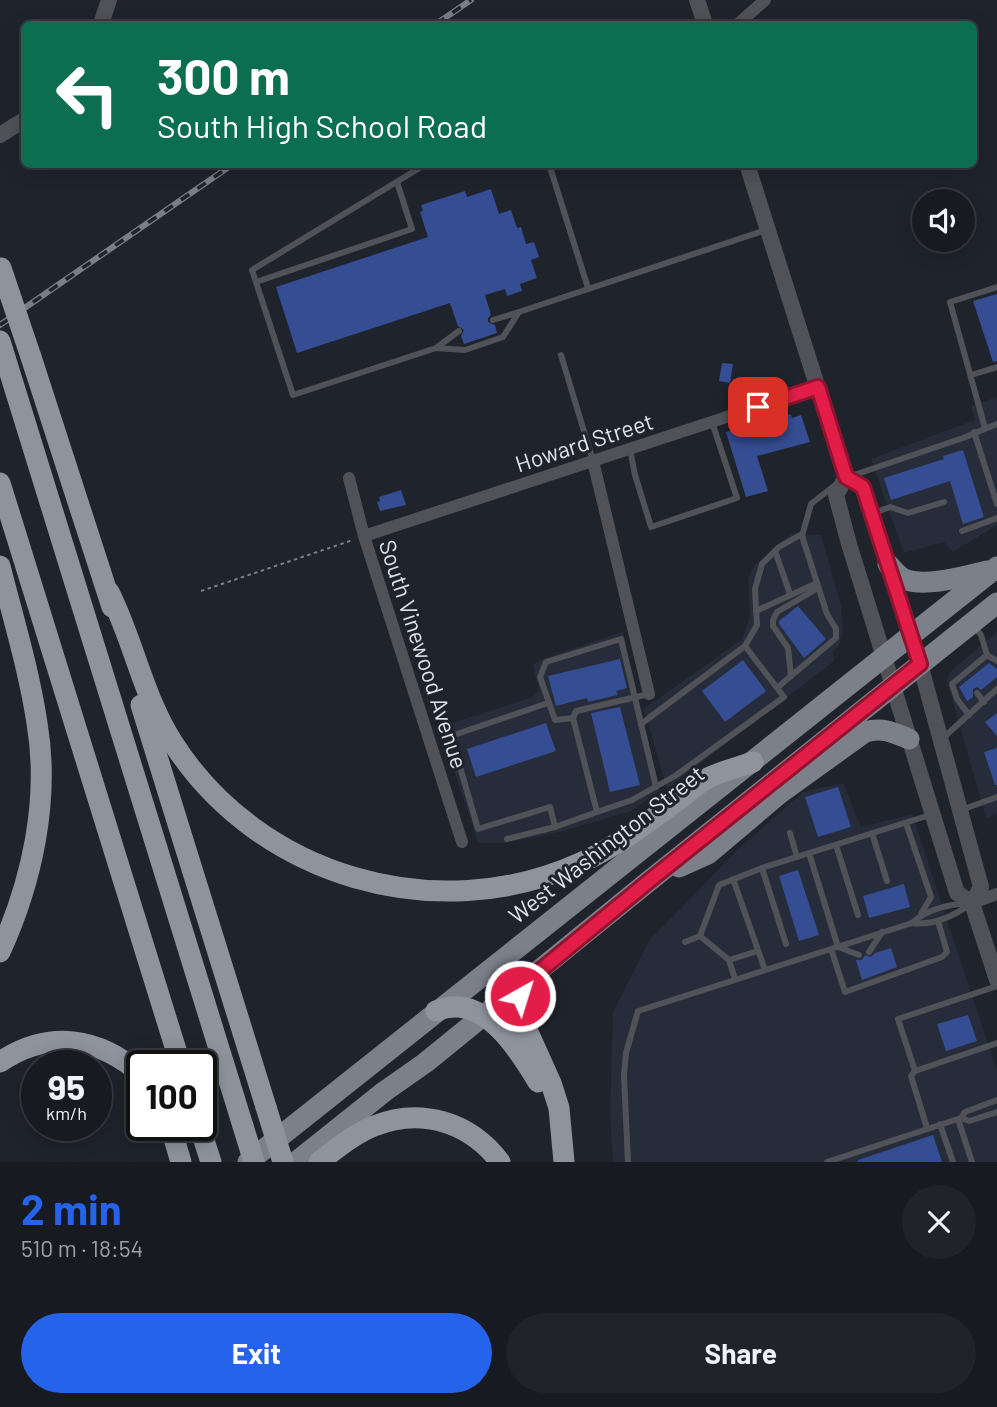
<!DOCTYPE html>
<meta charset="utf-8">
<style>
:root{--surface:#171a21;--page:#20232a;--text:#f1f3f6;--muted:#9ea1a5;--line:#36383f;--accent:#2563eb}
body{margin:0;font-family:Barlow,sans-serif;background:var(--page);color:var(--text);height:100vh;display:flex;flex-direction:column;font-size:26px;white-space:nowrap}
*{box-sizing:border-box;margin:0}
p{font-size:23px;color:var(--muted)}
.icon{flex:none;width:38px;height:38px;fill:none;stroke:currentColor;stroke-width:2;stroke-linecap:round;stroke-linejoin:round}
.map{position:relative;height:1162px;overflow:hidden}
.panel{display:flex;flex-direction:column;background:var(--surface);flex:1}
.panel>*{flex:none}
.top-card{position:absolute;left:21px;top:21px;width:956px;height:147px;border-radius:10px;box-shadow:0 4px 18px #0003,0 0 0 2px var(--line);background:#0b6e4f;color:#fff;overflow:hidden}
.fabs{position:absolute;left:912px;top:189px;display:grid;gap:14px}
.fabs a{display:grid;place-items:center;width:63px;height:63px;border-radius:50%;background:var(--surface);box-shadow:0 4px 18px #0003,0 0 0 2px var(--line);font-size:35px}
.speed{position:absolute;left:21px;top:1050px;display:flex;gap:14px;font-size:35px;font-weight:700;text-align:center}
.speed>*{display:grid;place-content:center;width:91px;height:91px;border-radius:50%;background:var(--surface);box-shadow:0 4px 18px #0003,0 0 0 2px var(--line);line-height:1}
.speed small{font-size:18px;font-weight:400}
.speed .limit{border:4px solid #111;border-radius:10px;background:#fff;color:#111}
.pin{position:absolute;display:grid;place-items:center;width:60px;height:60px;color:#fff;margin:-30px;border-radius:14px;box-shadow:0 4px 10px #0006}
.me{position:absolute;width:77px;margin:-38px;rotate:39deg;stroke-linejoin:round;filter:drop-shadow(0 0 5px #0008)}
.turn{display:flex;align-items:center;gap:24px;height:147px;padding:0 21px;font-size:32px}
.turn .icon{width:91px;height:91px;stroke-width:2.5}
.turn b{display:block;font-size:49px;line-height:60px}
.round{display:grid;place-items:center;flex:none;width:74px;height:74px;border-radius:37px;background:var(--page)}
.overview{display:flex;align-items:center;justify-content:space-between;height:119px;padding:0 21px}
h1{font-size:42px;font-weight:700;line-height:52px;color:var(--accent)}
.button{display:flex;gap:14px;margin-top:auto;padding:14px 21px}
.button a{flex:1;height:80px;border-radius:42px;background:var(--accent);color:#fff;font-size:28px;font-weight:700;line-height:80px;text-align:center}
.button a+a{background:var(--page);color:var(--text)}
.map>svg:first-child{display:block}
.built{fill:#262c3a}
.building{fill:#354d93}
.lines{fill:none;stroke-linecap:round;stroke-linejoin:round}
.path{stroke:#7c7f87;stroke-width:2;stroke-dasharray:3.5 3.5;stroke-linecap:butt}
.service{stroke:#505257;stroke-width:6}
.minor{stroke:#505257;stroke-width:12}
.tertiary{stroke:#505257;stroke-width:16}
.primary{stroke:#7c808a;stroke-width:21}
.motorway{stroke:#8e939e;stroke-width:21}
.rail-casing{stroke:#7a7e85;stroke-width:6}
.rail{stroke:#1f232c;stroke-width:3.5;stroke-dasharray:10;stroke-linecap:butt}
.motorway-bridge{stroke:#8e939e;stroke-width:21}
.route-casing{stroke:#92132f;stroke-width:18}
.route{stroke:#e11d48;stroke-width:12}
.labels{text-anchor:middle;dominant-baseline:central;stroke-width:6;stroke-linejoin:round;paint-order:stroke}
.street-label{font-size:23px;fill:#e1e4ea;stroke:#1f232c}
</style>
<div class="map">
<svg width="997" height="1162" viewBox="0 0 997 1162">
<rect width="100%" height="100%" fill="#1f232c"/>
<!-- built -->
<g class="built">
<path d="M997 397V525L953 552 944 542 904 553 871 459 975 420 971 406Z"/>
<path d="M791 534 821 535 841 606 843 633 839 646 833 651 834 661 667 789 644 709 742 639 750 616 748 579 755 565Z"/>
<path d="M623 632 660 791 631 811 560 832 505 843H478L440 727 533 697 537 692 538 686 533 665 542 659Z"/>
<path d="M997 632V814L986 818 947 681 949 673Z"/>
<path d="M843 783 861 827 912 814 997 1071V1162H613L610 1113 613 1012 650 939 742 846 803 792Z"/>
</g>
<!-- building -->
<g class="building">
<path d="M491 189 499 214 511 210 517 228 521 227 526 244 534 242 539 257 531 260 537 278 520 284 522 291 507 296 505 289 485 295 491 315 488 318V322L495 325 497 333 464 344 461 336 464 330 458 326 450 303 297 353 276 287 428 237 420 212 423 211 421 205 465 191 467 197Z"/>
<path d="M997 294V361L993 362 973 301Z"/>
<path d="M722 363 733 364 730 383 719 381Z"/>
<path d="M791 414 792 418 801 415 810 442 757 456 768 491 746 497 726 432 746 426 749 436 784 425 781 417Z"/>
<path d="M963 450 984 517 963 524 950 481 891 500 884 478 944 459 943 456Z"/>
<path d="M401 490 406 505 380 511 377 502 380 501 379 497Z"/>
<path d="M798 606 826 639 804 658 779 624V621Z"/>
<path d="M620 659 627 688 616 691 618 695 588 702 587 698 556 706 548 676Z"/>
<path d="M743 660 766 691 725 722 702 691Z"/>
<path d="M989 663 997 669V677L981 690 977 687 973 689V697L967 701 959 687Z"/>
<path d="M620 707 640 785 610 792 591 713Z"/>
<path d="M997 713V736L985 722Z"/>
<path d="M546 723 556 751 476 777 467 749Z"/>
<path d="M997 748V785H995L984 752Z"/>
<path d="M838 787 851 827 818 837 805 797Z"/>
<path d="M798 870 819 935 799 941 779 876Z"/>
<path d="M904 884 910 907 869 918 863 896Z"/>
<path d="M891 948 897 967 862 980 856 960H862L865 955 871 957 875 953Z"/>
<path d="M968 1015 977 1041 946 1051 937 1024Z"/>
<path d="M933 1135 942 1162H858V1160Z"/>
</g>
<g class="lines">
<!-- path -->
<path class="path" d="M201 591 353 540"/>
<!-- service -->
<g class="service">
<path d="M426 164 252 270 293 395 436 348 465 350 503 337 519 312 766 230"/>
<path d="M549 164 588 288"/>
<path d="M256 282 412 229 397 182"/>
<path d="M493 320 519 312"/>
<path d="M436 348 459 331"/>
<path d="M561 355 593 461"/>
<path d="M971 375 997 367"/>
<path d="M985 428 950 302 997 287"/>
<path d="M974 432 997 504"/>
<path d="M630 449 635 475 651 527 737 498 712 422"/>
<path d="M851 476 963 438 997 424"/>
<path d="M874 513 890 507 908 513 944 502"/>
<path d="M962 531 997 518"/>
<path d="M775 551 790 594"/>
<path d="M756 611 817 583"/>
<path d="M974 626 981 635 987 655 997 661"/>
<path d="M745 646 757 625 755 589 762 564 779 547 802 534"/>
<path d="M791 676 788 648 773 626V620L777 612 818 588"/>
<path d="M778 687 836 638V629L827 614 802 536 811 504 835 485"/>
<path d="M977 693 984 702"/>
<path d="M548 703 451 736 478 829 550 807 555 827 597 812"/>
<path d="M969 715 957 699 952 684 987 655"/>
<path d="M573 718 555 720 540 677 546 662 621 639 656 787"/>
<path d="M641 724 745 646 784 697 675 776 632 800 597 812 573 718 576 711 649 694"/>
<path d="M943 738 997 689"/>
<path d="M961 810 997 797"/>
<path d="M906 823 931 897 921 914"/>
<path d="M790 833 797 857"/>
<path d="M872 833 887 881"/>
<path d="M507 839 555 827"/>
<path d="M836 845 858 915"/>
<path d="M809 853 838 947 859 955"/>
<path d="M762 868 786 944"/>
<path d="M733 879 765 970"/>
<path d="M972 903C954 916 934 926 912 923 928 908 950 904 972 903Z"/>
<path d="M700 936 729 960 735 979"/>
<path d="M685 942 700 936 719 885 762 868 930 815"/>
<path d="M831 949 845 992 942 957 947 952 938 921"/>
<path d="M869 952 882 932"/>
<path d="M729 960 758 951"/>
<path d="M997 986 898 1019 915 1071 997 1043"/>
<path d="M915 1071 911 1076 927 1128"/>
<path d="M997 1100 965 1112 961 1118 969 1121 997 1112"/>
<path d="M958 1119 972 1162"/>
<path d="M940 1124 953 1162"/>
<path d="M628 1162 624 1075 626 1053 638 1011 912 923"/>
<path d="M827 1162 961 1118"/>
</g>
<!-- minor -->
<g class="minor">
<path d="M738 24 765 0"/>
<path d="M593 461 649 694"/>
<path d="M349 478 364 536 462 842"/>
<path d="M364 536 818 387"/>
<path d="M972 903 997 894"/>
</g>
<!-- tertiary -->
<g class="tertiary">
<path d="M697 0 705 24"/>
<path d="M101 24 109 0"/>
<path d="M0 135 24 120"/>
<path d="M747 164 846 477 863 487 920 664 981 887 972 903"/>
<path d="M846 477 836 495 849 544 957 893 972 903 997 980"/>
</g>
<!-- primary -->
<g class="primary">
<path d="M888 564C893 570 898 576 904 579 925 588 965 576 987 571"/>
<path d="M679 867 708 854 779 794 865 732C882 727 893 732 909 739"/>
<path d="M248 1162 997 567"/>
<path d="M296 1162 385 1091 425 1063 649 881 997 603"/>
</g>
<!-- motorway -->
<g class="motorway">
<path d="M0 341 243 1126"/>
<path d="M31 357 112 607"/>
<path d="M0 483 181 1066"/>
<path d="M0 566C13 618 29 670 37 723 50 800 32 882 0 952"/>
<path d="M109 592C134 642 143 696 173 743 259 877 436 928 580 863 614 848 644 825 674 803 685 795 696 785 708 778 722 771 739 767 753 762"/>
<path d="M141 705 266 1107"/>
<path d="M531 978C521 988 518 998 519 1012L551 1083 559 1108 564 1162"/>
<path d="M436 1011C482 991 518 1048 538 1082"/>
<path d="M0 1062C49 1029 99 1037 142 1075"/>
<path d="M170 1125 181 1162"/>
<path d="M199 1125 211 1162"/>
<path d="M319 1162C336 1149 354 1134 374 1126 421 1107 470 1122 500 1162"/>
</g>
<!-- rail casing -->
<g class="rail-casing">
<g id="rail">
<path d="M436 24 471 0"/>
<path d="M0 325 233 164"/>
</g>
</g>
<!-- rail -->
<use href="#rail" class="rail"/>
<!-- motorway-bridge -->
<g class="motorway-bridge">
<path d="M1 268 31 357"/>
<path d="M266 1107 283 1162"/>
<path d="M243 1126 254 1162"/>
</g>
</g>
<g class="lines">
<!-- route casing -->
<g class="route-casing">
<path id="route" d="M520 996 523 988 531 978 649 881 920 664 863 487 846 477 818 387 758 407"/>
</g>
<!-- route -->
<use href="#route" class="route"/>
</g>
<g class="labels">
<!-- street labels -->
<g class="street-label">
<text transform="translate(584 442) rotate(-18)">Howard Street</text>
<text transform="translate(424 654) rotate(72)">South Vinewood Avenue</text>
<text transform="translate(606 844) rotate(-38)">West Washington Street</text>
</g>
</g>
</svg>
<div class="fabs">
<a><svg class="icon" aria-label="sound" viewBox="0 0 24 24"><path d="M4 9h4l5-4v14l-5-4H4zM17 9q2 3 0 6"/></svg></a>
</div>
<div class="speed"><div>95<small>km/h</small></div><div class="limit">100</div></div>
<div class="pin" style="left:758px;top:407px;background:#d93025"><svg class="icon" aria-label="arrive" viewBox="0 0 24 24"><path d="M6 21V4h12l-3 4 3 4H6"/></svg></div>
<svg class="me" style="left:520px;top:996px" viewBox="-20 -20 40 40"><circle r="17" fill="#e11d48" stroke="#fff" stroke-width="3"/><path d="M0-11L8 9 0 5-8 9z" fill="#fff"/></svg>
<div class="top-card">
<div class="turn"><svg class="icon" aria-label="left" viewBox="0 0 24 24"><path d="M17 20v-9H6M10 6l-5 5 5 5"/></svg><div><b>300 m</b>South High School Road</div></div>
</div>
</div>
<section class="panel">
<div class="overview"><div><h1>2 min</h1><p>510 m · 18:54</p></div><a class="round"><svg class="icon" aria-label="close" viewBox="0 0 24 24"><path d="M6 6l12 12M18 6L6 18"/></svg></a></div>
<div class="button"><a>Exit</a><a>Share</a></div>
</section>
